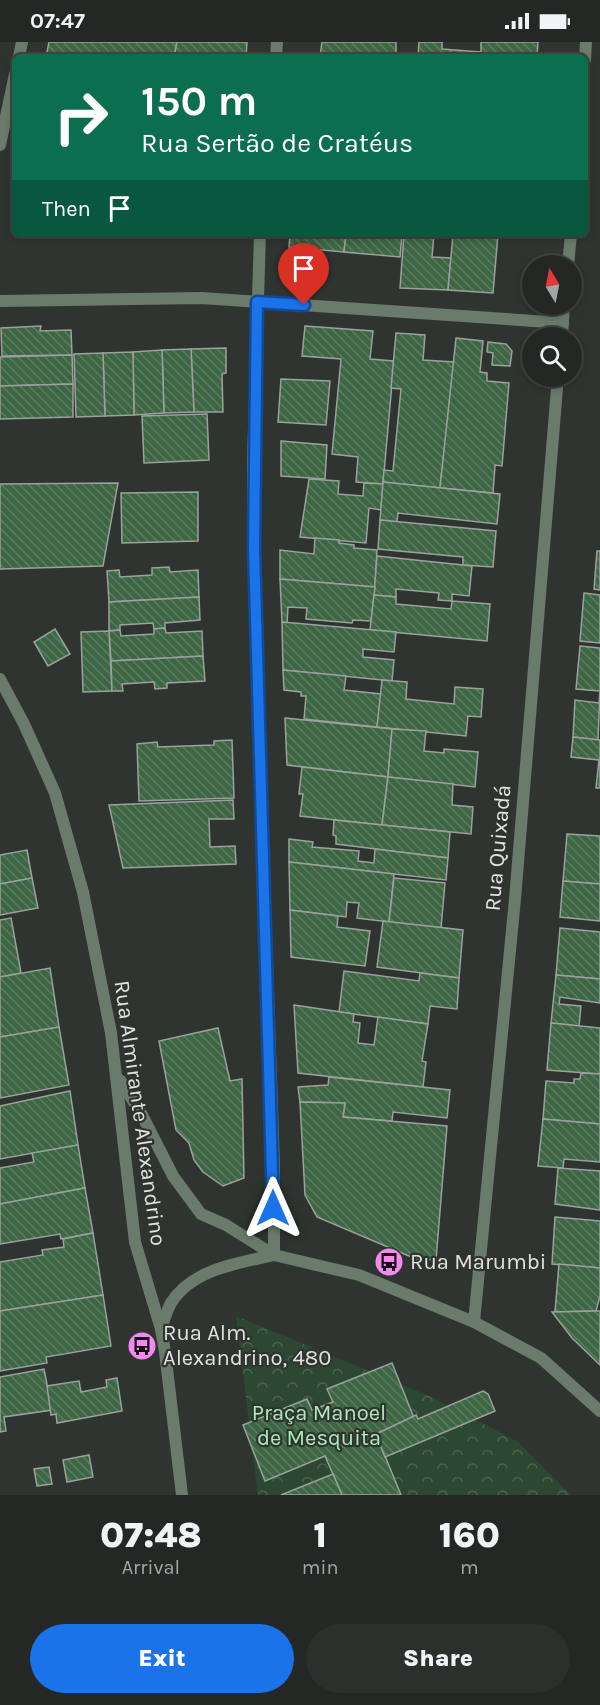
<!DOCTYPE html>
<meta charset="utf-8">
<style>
:root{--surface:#242724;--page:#2c2f2c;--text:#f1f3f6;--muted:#a3a5a6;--line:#414441;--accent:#1a73e8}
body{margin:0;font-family:Karla,sans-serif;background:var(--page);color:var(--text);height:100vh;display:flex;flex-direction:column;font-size:22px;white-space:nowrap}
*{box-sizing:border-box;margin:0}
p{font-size:20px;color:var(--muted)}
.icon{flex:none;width:33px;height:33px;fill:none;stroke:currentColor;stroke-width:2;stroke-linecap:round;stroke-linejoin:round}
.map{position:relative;height:1453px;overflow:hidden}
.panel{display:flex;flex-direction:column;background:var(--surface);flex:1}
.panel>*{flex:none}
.guide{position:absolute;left:12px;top:12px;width:576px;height:183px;border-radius:9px;box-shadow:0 3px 9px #0003,0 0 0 2px var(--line);background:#0b6e4f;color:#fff;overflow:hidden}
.needle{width:39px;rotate:350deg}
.fabs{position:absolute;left:522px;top:213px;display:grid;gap:12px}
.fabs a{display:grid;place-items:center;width:60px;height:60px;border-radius:50%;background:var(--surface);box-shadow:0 3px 9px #0003,0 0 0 2px var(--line);font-size:30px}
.pin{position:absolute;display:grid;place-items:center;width:51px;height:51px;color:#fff;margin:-62px -26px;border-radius:50% 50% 50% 0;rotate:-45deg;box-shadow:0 0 6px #0007}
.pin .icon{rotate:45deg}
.me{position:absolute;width:66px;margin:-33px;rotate:0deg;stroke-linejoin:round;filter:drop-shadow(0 0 4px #0008)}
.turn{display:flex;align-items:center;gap:21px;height:126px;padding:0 30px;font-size:27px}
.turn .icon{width:78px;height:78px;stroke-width:2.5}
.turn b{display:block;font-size:42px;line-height:51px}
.then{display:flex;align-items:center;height:57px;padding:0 30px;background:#0003;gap:12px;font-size:22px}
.eta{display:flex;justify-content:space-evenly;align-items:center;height:102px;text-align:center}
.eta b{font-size:36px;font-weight:800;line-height:42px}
.cta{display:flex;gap:12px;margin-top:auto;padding:12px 30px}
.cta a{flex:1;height:69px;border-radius:36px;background:var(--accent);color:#fff;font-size:24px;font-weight:800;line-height:69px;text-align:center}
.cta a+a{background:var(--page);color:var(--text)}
.status{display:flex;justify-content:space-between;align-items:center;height:42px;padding:0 30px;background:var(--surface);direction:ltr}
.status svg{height:16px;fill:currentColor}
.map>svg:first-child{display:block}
.park{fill:url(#park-crowns)}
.building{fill:url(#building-back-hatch);stroke:#9ba19c;stroke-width:1.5}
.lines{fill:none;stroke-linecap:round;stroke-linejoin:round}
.minor{stroke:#6a7b6c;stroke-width:12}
.route-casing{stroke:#114b97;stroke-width:15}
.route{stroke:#1a73e8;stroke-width:10}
.labels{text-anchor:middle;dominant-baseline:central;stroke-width:4.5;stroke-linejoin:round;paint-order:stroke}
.street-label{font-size:22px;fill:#e0e3e1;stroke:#303430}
.poi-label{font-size:22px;fill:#e0e3e1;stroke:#303430;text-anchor:start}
.park-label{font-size:22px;fill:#abecb6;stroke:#303430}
</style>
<div class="status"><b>07:47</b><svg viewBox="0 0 49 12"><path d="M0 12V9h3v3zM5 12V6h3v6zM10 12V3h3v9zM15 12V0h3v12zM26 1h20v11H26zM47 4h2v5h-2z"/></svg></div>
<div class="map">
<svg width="600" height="1453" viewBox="0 0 600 1453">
<defs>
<pattern id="park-crowns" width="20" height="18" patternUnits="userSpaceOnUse" patternTransform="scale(1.5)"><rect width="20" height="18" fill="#2d4832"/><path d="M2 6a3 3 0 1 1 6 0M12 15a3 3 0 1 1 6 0" fill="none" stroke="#4b624f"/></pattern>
<pattern id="building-back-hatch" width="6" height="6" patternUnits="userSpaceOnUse" patternTransform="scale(1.5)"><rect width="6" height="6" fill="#3e6645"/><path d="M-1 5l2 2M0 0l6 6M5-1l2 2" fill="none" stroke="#5a7c60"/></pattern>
</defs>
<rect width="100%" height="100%" fill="#303430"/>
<!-- park -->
<path class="park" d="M236 1274 434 1356 518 1400 571 1453H258Z"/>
<!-- building -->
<g class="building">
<path d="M49 0H177L174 15H46Z"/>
<path d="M177 0H247L246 15 206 11V15H174Z"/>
<path d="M322 0H396V15H320Z"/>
<path d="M419 0H442V7L481 10V0H538L537 15H418Z"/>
<path d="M290 192H346L344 210 289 205Z"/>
<path d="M346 192H402L400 215 344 210Z"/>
<path d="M404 192H434L432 215 451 216 448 248 400 246Z"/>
<path d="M453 192H498L493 251 448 248Z"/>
<path d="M41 284 40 289 71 288 72 313 2 314 1 286Z"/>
<path d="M305 284 373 289 370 317 394 319 383 442 356 440 358 415 332 412 341 317 302 314Z"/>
<path d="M396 291 425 293 423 318 454 320 440 446 383 440 384 428 393 429 401 347 391 346Z"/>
<path d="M456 296 483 299 480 330 487 331V339L509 341 502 424 495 423 493 451 440 446Z"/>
<path d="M488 300 506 302 512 309 510 324 492 323 493 311 487 310Z"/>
<path d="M226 306V331L222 332 223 370H194L191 307Z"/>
<path d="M191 307 194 370 164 371 162 308Z"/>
<path d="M162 308 164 371 134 373 133 310Z"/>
<path d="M133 310 134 373 105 374 103 311Z"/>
<path d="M103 311 105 374 76 375 74 312Z"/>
<path d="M72 313 73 342 0 344V315Z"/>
<path d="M281 337 330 339 326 383 278 380Z"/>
<path d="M73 342V375L0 377V344Z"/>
<path d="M207 372 209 418 144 421 142 374Z"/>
<path d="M281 399 327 403 325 437 281 434Z"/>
<path d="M309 437 339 439 338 452 363 454 364 441 383 442 381 468 369 466 366 501 300 495Z"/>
<path d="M383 440 500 452 497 482 398 471 397 480 380 478Z"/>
<path d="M118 441 103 524 0 527V442Z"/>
<path d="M198 450V499L122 501 121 451Z"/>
<path d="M380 478 496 489 493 525 463 523V515L378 507Z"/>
<path d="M315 496 339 498V501L354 503V506L377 508 375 545 280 537V508L314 512Z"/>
<path d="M597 509H600V548L594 547Z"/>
<path d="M377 514 472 524 469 554 452 552V559L438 558 439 551 396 547V555L374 553Z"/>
<path d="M169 525 170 530 198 528 199 555 109 560 107 529 119 528 120 535 152 533V526Z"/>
<path d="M280 537 375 545 371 579 353 578 352 581 306 577 307 566 288 565 287 581 282 580Z"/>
<path d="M584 551 600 553V601L580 599Z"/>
<path d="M374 553 396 555V562L451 567 452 559 490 562 487 599 370 588Z"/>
<path d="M199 555 200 578 165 581V586L154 587 153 581 120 583V588L109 589V560Z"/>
<path d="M282 580 396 590 394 610 363 607V615L394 618 392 639 283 628Z"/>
<path d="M165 586 166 591 202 589 203 614 111 619 109 589 120 588 121 594 154 592V587Z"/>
<path d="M55 587 70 612 48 624 34 600Z"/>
<path d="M109 589 112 649 83 650 81 590Z"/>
<path d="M580 604 600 606V649L576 647Z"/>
<path d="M203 614 205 639 167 641V646L155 647 154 640 122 642 123 649H112L111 619Z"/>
<path d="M283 628 346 634 344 648 381 652 377 685 304 677 306 654H301V650L284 648Z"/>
<path d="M382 638 407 640 406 657 454 662 455 645 483 647 481 675 468 674 466 694 377 685Z"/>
<path d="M600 649 598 698 573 695 575 658 599 661Z"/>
<path d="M285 676 392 687 388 735 287 723Z"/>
<path d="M392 687 426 689 424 709 444 711V707L478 710 475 745 388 735Z"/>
<path d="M573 695 600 698V746H596L599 718 571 715Z"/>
<path d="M232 698 234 756 139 759 137 702 157 700 158 705 214 703V699Z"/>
<path d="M302 725 388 735 382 783 300 774 303 752H299Z"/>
<path d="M388 735 453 742 452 763 473 765 471 792 382 783Z"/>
<path d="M233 758 234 777H209L210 805 235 804 236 822 123 826 109 763Z"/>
<path d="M334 778 450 790 448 816 336 802V794L333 793Z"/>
<path d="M567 792 600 794V842L563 839Z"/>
<path d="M289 797 313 800 312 805 359 809 358 819 374 821 375 807 448 816 446 838 289 820Z"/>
<path d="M27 808 32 836 0 842V813Z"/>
<path d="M289 820 394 832 389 880 357 876 359 861 347 860 346 875 290 868Z"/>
<path d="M32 836 38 866 0 873V842Z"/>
<path d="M394 836 445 841 441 886 389 880Z"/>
<path d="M563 839 600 842V879L560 875Z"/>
<path d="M290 868 338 874 337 885 370 889 365 924 291 915Z"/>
<path d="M11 876 21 931 0 935V878Z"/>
<path d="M383 879 463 888 459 936 377 925Z"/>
<path d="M560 886 600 890V937L556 933Z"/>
<path d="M50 926 59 985 0 995V935Z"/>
<path d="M344 929 419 939 420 931 459 936 457 967 430 964 428 982 339 970Z"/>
<path d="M556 933 600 937V961L560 955 559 962 581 964 579 984 551 981Z"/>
<path d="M294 963 354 972 353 980 360 981 358 1001 374 1003 378 975 428 982 422 1019 426 1020 423 1045 298 1031Z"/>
<path d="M551 981 600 986V1032L547 1028Z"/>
<path d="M59 985 69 1043 0 1056V995Z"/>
<path d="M218 986 230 1039 242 1037 244 1136 223 1144 203 1130 194 1118 189 1101 176 1088 159 999Z"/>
<path d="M581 1031 600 1032V1082L543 1077 546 1039 574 1041V1037H580Z"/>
<path d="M329 1035 450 1048 447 1076 393 1070 392 1079 343 1075 345 1061 300 1060 298 1045 328 1043Z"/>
<path d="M70 1049 78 1103 0 1117V1064Z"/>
<path d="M300 1060 345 1061 343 1075 447 1084 436 1218 416 1217 317 1175 305 1153Z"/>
<path d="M543 1077 600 1082V1120L564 1117 563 1126 538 1124Z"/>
<path d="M78 1103 85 1146 0 1162V1126L34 1120 32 1111Z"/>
<path d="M558 1126 600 1129V1168L555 1162Z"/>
<path d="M85 1146 93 1191 61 1197 60 1192 0 1202V1162Z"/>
<path d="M555 1175 600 1179V1226L552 1222Z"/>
<path d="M93 1191 103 1253 0 1269V1220L43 1213 42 1208 64 1205 63 1197Z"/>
<path d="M559 1222 600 1226V1254L596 1269 555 1270Z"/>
<path d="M103 1253 111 1304 46 1315 47 1321 0 1329V1269Z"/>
<path d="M596 1269H600V1323L572 1296 552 1270Z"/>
<path d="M392 1321 414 1376 376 1392 401 1453H342L325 1414 265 1439 243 1383 307 1357 312 1368 333 1360 327 1347Z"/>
<path d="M44 1327 52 1368 4 1375 6 1389 0 1390V1335Z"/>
<path d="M117 1336 122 1369 57 1381 56 1372 51 1373 47 1344 79 1339 81 1350 107 1345 106 1338Z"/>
<path d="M483 1349 488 1352 495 1369 385 1415 376 1392 416 1373 418 1377Z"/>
<path d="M89 1413 93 1435 67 1440 63 1418Z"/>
<path d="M49 1425 52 1442 37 1444 34 1427Z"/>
<path d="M333 1432 342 1453H281Z"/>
</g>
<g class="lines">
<!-- minor -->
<g class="minor">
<path d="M19 15 22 0"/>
<path d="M276 15 277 0"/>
<path d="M585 18 586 0"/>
<path d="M0 103 15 32"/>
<path d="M260 192 253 418V506L274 1125V1213"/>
<path d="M568 224 571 192"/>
<path d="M0 259 201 256 563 281"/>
<path d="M562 296 564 262"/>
<path d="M0 637 24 682 55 751 83 850 111 991 135 1200 161 1287 165 1310 182 1453"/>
<path d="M120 1038 142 1073 173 1134 201 1172 226 1183 274 1213 359 1233 474 1280 541 1316 600 1369"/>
<path d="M474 1280 515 857 558 334"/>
<path d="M161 1287C164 1278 167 1268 171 1261 192 1227 239 1221 274 1213"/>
</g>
</g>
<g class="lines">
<!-- route casing -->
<g class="route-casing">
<path id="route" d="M273 1166 254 506 257 260 304 263"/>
</g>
<!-- route -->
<use href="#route" class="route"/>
</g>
<!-- icons -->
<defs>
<g id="bus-disc" transform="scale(1.5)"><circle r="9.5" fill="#f589ef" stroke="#303430"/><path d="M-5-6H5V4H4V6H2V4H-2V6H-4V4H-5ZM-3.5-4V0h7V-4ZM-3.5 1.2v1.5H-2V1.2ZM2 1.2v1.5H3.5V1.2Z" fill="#111"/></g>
</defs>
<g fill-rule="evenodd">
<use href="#bus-disc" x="389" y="1220"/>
<use href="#bus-disc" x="142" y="1304"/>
</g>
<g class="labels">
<!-- street labels -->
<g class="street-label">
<text transform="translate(498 806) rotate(-85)">Rua Quixadá</text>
<text transform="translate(140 1071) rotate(82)">Rua Almirante Alexandrino</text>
</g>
<!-- poi labels -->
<g class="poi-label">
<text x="410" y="1220">Rua Marumbi</text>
<text x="163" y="1291">Rua Alm.<tspan x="163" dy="25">Alexandrino, 480</tspan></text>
</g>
<!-- park labels -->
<g class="park-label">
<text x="319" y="1371">Praça Manoel<tspan x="319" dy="25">de Mesquita</tspan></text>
</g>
</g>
</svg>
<div class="fabs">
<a><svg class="needle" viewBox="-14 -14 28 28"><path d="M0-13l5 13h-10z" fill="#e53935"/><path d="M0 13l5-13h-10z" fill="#a3a5a6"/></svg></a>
<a><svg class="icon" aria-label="search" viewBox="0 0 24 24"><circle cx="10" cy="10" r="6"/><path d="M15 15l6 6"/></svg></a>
</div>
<div class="pin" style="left:304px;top:263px;background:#d93025"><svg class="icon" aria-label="arrive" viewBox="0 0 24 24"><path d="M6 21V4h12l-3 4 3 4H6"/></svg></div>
<svg class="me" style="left:273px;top:1166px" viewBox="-20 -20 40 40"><path d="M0-17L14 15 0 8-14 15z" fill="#1a73e8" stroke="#fff" stroke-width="4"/></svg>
<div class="guide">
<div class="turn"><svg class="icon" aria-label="right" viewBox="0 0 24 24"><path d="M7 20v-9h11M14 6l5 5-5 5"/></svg><div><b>150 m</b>Rua Sertão de Cratéus</div></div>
<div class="then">Then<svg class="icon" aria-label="arrive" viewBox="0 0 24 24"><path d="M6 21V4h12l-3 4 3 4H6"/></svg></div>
</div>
</div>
<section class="panel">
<div class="eta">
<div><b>07:48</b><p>Arrival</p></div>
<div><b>1</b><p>min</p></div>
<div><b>160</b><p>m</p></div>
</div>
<div class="cta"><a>Exit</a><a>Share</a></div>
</section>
